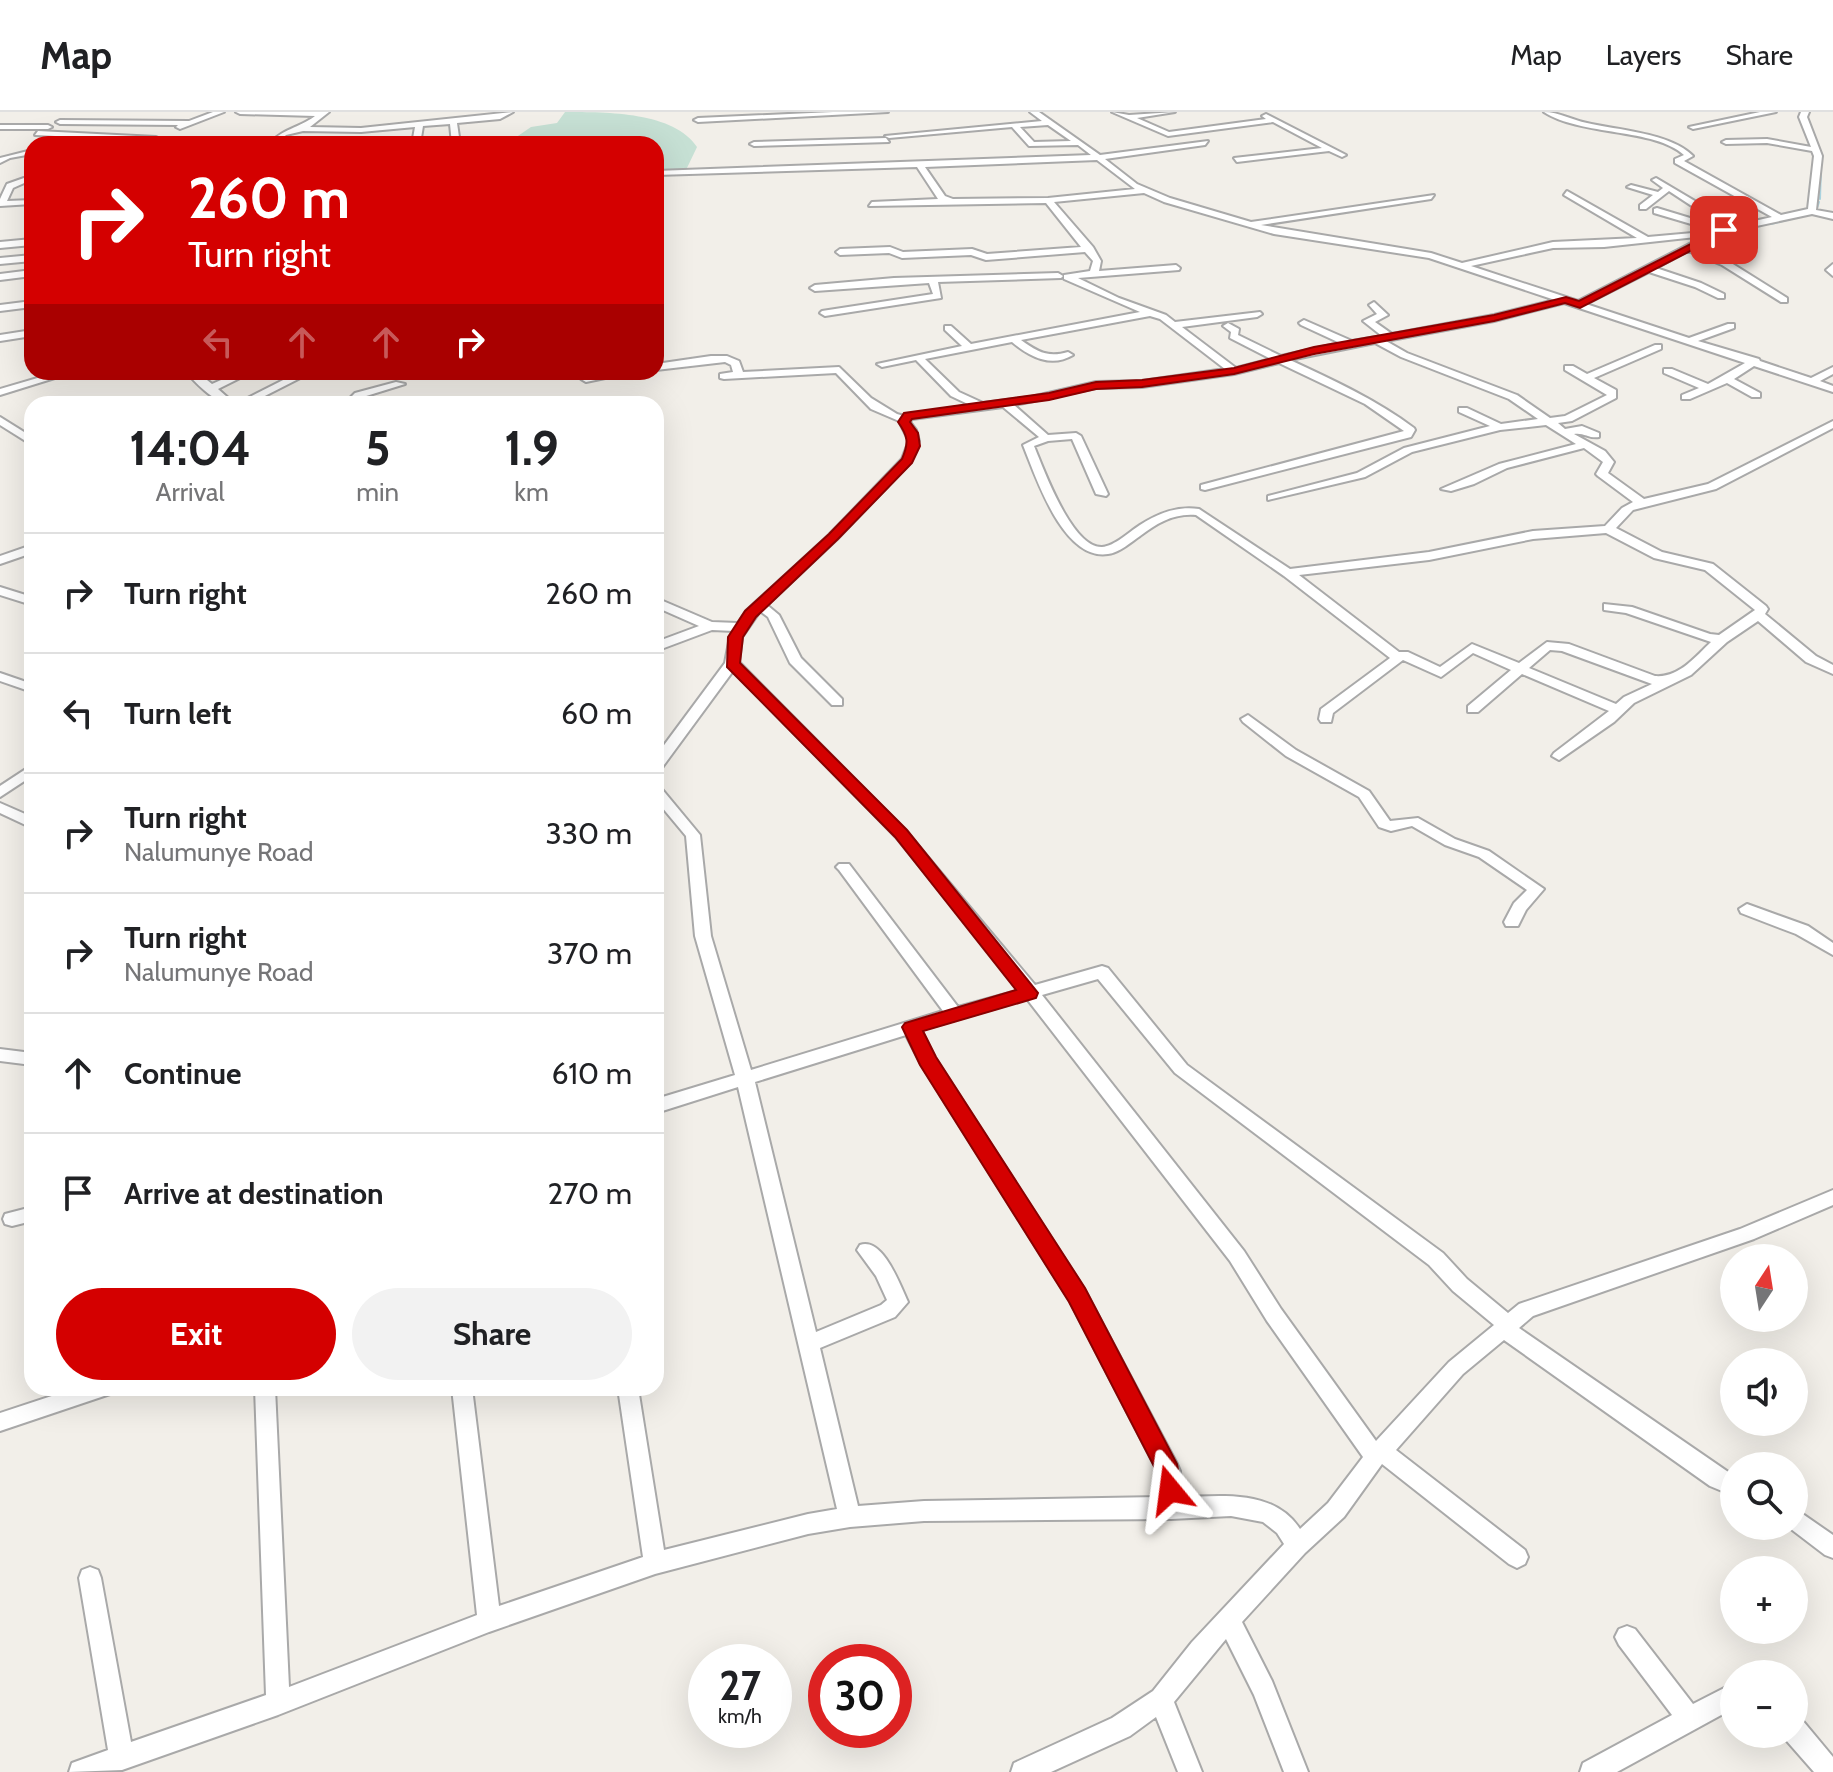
<!DOCTYPE html>
<meta charset="utf-8">
<style>
:root{--surface:#fff;--page:#f2f2f2;--text:#202124;--muted:#757577;--line:#e0e0e0;--accent:#d40000}
body{margin:0;font-family:Cabin,sans-serif;background:var(--page);color:var(--text);height:100vh;display:flex;flex-direction:column;font-size:30px;white-space:nowrap}
*{box-sizing:border-box;margin:0}
p{font-size:26px;color:var(--muted)}
.icon{flex:none;width:44px;height:44px;fill:none;stroke:currentColor;stroke-width:2;stroke-linecap:round;stroke-linejoin:round}
.map{position:relative;flex:1;overflow:hidden}
.panel{position:absolute;left:24px;top:284px;width:640px;height:1000px;display:flex;flex-direction:column;background:var(--surface);border-radius:24px;box-shadow:0 8px 32px #0002}
.panel>*{flex:none}
.top-card{position:absolute;left:24px;top:24px;width:640px;height:244px;border-radius:24px;box-shadow:0 8px 32px #0002;background:#d40000;color:#fff;overflow:hidden}
.needle{width:52px;rotate:12deg}
.fabs{position:absolute;left:1720px;top:1132px;display:grid;gap:16px}
.fabs a{display:grid;place-items:center;width:88px;height:88px;border-radius:50%;background:var(--surface);box-shadow:0 8px 32px #0002;font-size:40px}
.speed{position:absolute;left:688px;top:1532px;display:flex;gap:16px;font-size:40px;font-weight:700;text-align:center}
.speed>*{display:grid;place-content:center;width:104px;height:104px;border-radius:50%;background:var(--surface);box-shadow:0 8px 32px #0002;line-height:1}
.speed small{font-size:20px;font-weight:400}
.speed .limit{border:12px solid #d22;background:#fff;color:#111}
.pin{position:absolute;display:grid;place-items:center;width:68px;height:68px;color:#fff;margin:-34px;border-radius:16px;box-shadow:0 4px 12px #0006}
.me{position:absolute;width:88px;margin:-44px;rotate:344deg;stroke-linejoin:round;filter:drop-shadow(0 0 6px #0008)}
.turn{display:flex;align-items:center;gap:28px;height:168px;padding:0 32px;font-size:36px}
.turn .icon{width:104px;height:104px;stroke-width:2.5}
.turn b{display:block;font-size:56px;line-height:68px}
.lanes{display:flex;align-items:center;height:76px;padding:0 32px;background:#0003;justify-content:center;gap:40px;direction:ltr}
.lanes .off{opacity:.35}
.eta{display:flex;justify-content:space-evenly;align-items:center;height:136px;text-align:center}
.eta b{font-size:48px;font-weight:700;line-height:56px}
.button{display:flex;gap:16px;margin-top:auto;padding:16px 32px}
.button a{flex:1;height:92px;border-radius:48px;background:var(--accent);color:#fff;font-size:32px;font-weight:700;line-height:92px;text-align:center}
.button a+a{background:var(--page);color:var(--text)}
ul{padding:0;list-style:none}
li{display:flex;align-items:center;gap:24px;height:120px;padding:0 32px;border-top:2px solid var(--line)}
li div{flex:1}
li b{display:block;font-size:30px}
li em{font-style:normal}
header{display:flex;align-items:center;gap:48px;box-sizing:border-box;height:112px;padding:0 40px;background:var(--surface);border-bottom:2px solid var(--line)}
header strong{font-size:38px}
nav{display:flex;gap:44px;margin-inline-start:auto;font-size:28px}
.map>svg:first-child{display:block}
.wetland{fill:#c6e0d4}
.lines{fill:none;stroke-linecap:round;stroke-linejoin:round}
.stream{stroke:#aad3df;stroke-width:2}
.minor-casing{stroke:#a9a9a9;stroke-width:4}
.minor{fill:#fff;fill-rule:evenodd}
.route{fill:#d40000;stroke:#8a0000;stroke-width:2}
</style>
<header>
<strong>Map</strong>
<nav><a>Map</a><a>Layers</a><a>Share</a></nav>
</header>
<div class="map">
<svg width="1833" height="1660" viewBox="0 0 1833 1660">
<rect width="100%" height="100%" fill="#f2efe9"/>
<!-- wetland -->
<path class="wetland" d="M565 0C608 0 674 0 697 35L686 58 656 59V32H506L531 15 557 11Z"/>
<g class="lines">
<!-- stream -->
<g class="stream">
<path d="M1820 87 1821 55"/>
<path d="M1816 99 1819 90"/>
<path d="M1771 112 1811 102"/>
</g>
<!-- minor casing -->
<g class="minor-casing">
<g id="minor">
<path d="M213 0H224L180 17 176 15 178 13 60 12 56 10 60 8 189 9Z"/>
<path d="M236 0H329L310 15 361 16 513 0 500 7 457 11 460 32H452L450 12 423 14 420 32H412L415 15 361 20 303 19 286 23 277 32H269C282 17 299 16 315 4L240 2Z"/>
<path d="M833 0H888L698 10 694 8 698 6Z"/>
<path d="M1030 0H1039L1100 43 1208 29 1205 33 1105 47 1137 72 1170 86 1251 110 1434 83 1431 87 1261 113 1431 141 1462 151 1553 130 1637 126 1564 83 1567 79 1648 125 1715 119 1654 101V97L1657 96 1723 116 1731 114 1704 102 1669 79 1646 97H1640V93L1653 83 1627 75 1631 73 1658 80 1663 76 1652 68 1656 66 1710 98 1741 112 1772 105 1675 51V47L1684 43C1655 16 1581 24 1544 0 1559 0 1572 8 1587 11 1617 18 1671 21 1693 44L1684 49 1781 103 1808 97 1814 44 1812 39 1767 31 1726 32 1722 30 1726 28 1767 27 1811 35 1799 5 1801 0H1809L1807 5 1822 44 1816 98 1833 101V107L1812 102 1724 121 1695 136 1728 149 1787 186V190H1781L1722 153 1688 139 1656 156 1701 171 1724 182V186H1718L1695 175 1649 160 1586 192 1689 226 1728 212H1734V216L1698 229 1759 247 1760 249 1811 266 1833 255V262L1820 269 1833 274V280L1754 254 1734 267 1760 281V285H1752L1727 271 1690 287H1682V283L1699 276 1664 261V257H1672L1708 272 1745 251 1564 191 1494 209 1386 229 1407 241 1517 283 1550 306 1565 304 1607 283 1565 258V254H1573L1587 262 1655 233H1661V237L1594 266 1616 278V286L1572 309 1558 311 1565 317 1582 314 1599 321V325C1590 327 1583 320 1574 322L1605 339 1614 350 1608 361 1644 387 1708 372 1833 309V316L1716 377 1633 398 1616 416 1662 440 1713 452 1766 494 1768 497 1765 502 1816 544 1833 553V562L1806 550 1758 509 1727 530 1691 563 1634 591 1614 610 1559 648 1552 644 1554 641 1609 599 1522 562 1478 600H1468V594L1511 558 1473 541 1441 565 1403 548 1333 601 1331 610H1321L1319 607 1321 597 1390 546 1284 464 1196 403C1174 401 1157 411 1140 424 1131 430 1119 441 1108 442 1063 449 1036 365 1023 333L1039 325 1003 295 912 307 910 310 916 318 919 329 911 350 837 427 767 493 779 503 801 546 842 587V593H832L790 551 768 505 760 499 742 525 739 550 906 719 1035 873 1102 854 1108 856 1187 953 1443 1141 1467 1167 1508 1201 1519 1192 1740 1117 1833 1078V1093L1754 1127 1533 1204 1519 1216 1734 1364V1384L1710 1374 1504 1228 1463 1262 1396 1338 1525 1438 1528 1445 1525 1452 1517 1456 1509 1452 1382 1352 1344 1405 1305 1441 1242 1510 1272 1569 1308 1660H1284L1254 1583 1226 1527 1174 1590 1202 1660H1178L1156 1605 1130 1624 1051 1660H1011L1014 1651 1112 1606 1153 1579 1192 1530 1284 1432 1277 1421 1263 1410 1231 1404 1171 1407 924 1409 850 1415 808 1422 655 1462 489 1520 278 1603 122 1658 69 1660 72 1651 108 1638 79 1466 82 1458 90 1455 98 1458 101 1466 131 1630 266 1583 255 1276H275L289 1575 477 1503 452 1276H472L499 1494 643 1445 618 1276H638L664 1438 808 1402 837 1397 738 975 656 1001V987L735 963 695 824 686 724 656 688V675L661 676 700 723 711 824 751 958 943 899 839 758 836 755 839 752H849L958 895 1020 878 896 725 733 559 661 657 656 658V644L725 551 730 525 734 519 712 518 656 539V530L699 514 656 495V486L712 510 738 511 746 499 829 423 902 347 909 329 899 309 871 297 836 261 724 267 720 266V262L733 260 731 253 725 250 656 258V252L711 244H727L739 249 743 260 839 255 871 286 897 302 904 304 970 293 951 284 916 248 882 255 877 252 962 234 945 218V214H951L971 232 1140 200 1064 167V163L1090 159 1093 149 1085 140 986 148 971 143 902 146 889 141 840 143 836 140 840 137 890 135 903 140 972 137 987 142 1081 135 1046 91 869 94 872 90 938 87 917 55 656 63V59L1091 43 1078 33 1029 34 1012 15 889 26 885 24 1042 9ZM1048 13 1071 29 1034 30 1020 15ZM1097 48 1135 77 1048 86 953 87 945 84 925 55ZM1144 81 1164 90 1274 122 1429 146 1555 188 1494 203 1392 222 1375 210 1388 203 1374 190 1369 193 1377 202 1363 209 1382 224 1352 229 1304 208 1299 211 1301 213 1340 231 1281 244 1238 223 1239 217 1228 211 1223 214 1231 220 1230 226 1271 247 1236 256 1182 215 1257 205 1262 202 1260 200 1175 210 1166 203 1119 186 1078 166 1179 158 1180 156 1176 153 1099 159 1101 149 1093 135 1054 90ZM1705 124 1578 189 1471 154 1553 136 1604 135ZM1150 204 1160 207 1225 257 1142 269 1096 270 1031 285 983 291 959 280 925 247 1012 230C1030 245 1051 256 1073 243L1068 240C1048 246 1038 240 1021 228ZM1375 231 1401 245 1509 287 1538 307 1501 312 1467 296H1459V300L1490 314 1404 336 1357 361 1268 384V388L1365 365 1412 340 1500 318 1546 313 1576 332 1499 352 1441 377 1451 379 1474 372 1507 356 1584 336 1603 350 1596 362 1598 364 1633 390 1622 396 1605 414 1533 419 1429 440 1290 457 1199 397C1177 394 1159 401 1140 413 1129 420 1115 434 1102 435 1072 436 1044 358 1034 334L1048 329 1072 327 1096 382 1106 384 1108 382 1081 324 1076 321 1048 323 1014 293 1096 276 1142 275 1234 262 1279 251 1365 292 1404 319 1201 373V377L1205 378 1411 325 1415 318 1414 316C1375 287 1333 268 1290 248ZM1606 421 1654 446 1705 458 1755 498 1719 523 1710 522 1632 495 1604 492V498L1626 501 1711 530C1695 545 1679 566 1655 564L1569 532 1547 530 1519 551 1472 532 1440 555 1408 540H1399L1299 463 1429 448 1533 427ZM1550 538 1562 539 1652 572 1624 585 1616 592 1529 556ZM1098 867 1175 961 1429 1153 1453 1179 1494 1213 1449 1250 1376 1329 1281 1197 1244 1139 1042 883ZM1027 887 1230 1149 1267 1209 1363 1345 1328 1391 1300 1417C1274 1377 1223 1384 1181 1385L1180 1359 1177 1352 1084 1177 935 946 921 918ZM906 923 921 952 1070 1189 1158 1360 1159 1385 924 1389 858 1394 820 1236 895 1205 908 1190C900 1173 883 1125 860 1133L857 1138 876 1164 887 1188 881 1193 816 1220 755 970Z"/>
<path d="M1112 0 1129 3 1175 0 1137 6 1169 20 1266 7 1262 4 1266 2 1346 43 1342 45 1329 39 1237 50 1234 46 1322 36 1273 10 1168 24Z"/>
<path d="M1760 0H1776L1693 17 1689 15Z"/>
<path d="M0 13H48L52 15 48 17H0Z"/>
<path d="M38 19 156 25 160 27 156 29 35 23Z"/>
<path d="M886 26 889 30 754 34 750 32 754 30Z"/>
<path d="M32 38V42L10 46 0 51V46Z"/>
<path d="M24 66 31 68 13 76 7 89 32 88V92L0 94V87L7 72Z"/>
<path d="M32 127V133L0 136V130Z"/>
<path d="M32 143V149L0 152V146Z"/>
<path d="M1833 152V164L1826 158Z"/>
<path d="M32 158V164L0 168V162Z"/>
<path d="M1058 161 1063 164 1061 166 938 170 941 186 825 204 820 201 822 199 933 182 929 171 815 179 810 176 815 173 894 166Z"/>
<path d="M32 189V195L0 199V193Z"/>
<path d="M32 218V224L0 229V223Z"/>
<path d="M58 260H74L0 283V277Z"/>
<path d="M186 260H197L212 272 239 260H252L218 277 235 292C215 292 199 274 186 260Z"/>
<path d="M299 260H312L249 292H236Z"/>
<path d="M610 260H634L586 270 581 267Z"/>
<path d="M396 270 405 272 363 285 360 287 364 292H353L349 287 355 281Z"/>
<path d="M0 305 32 325V333L0 313Z"/>
<path d="M32 433V441L0 452V444Z"/>
<path d="M0 475 32 485V493L0 483Z"/>
<path d="M0 561 32 572V580L0 569Z"/>
<path d="M1248 603 1296 638 1369 679 1390 709 1418 706 1455 727 1489 739 1544 777 1526 798 1518 814H1506L1504 810 1514 791 1527 778 1479 745 1445 733 1412 714 1391 719 1379 715 1359 685 1286 644 1243 610 1241 607Z"/>
<path d="M32 653V664L0 685V674Z"/>
<path d="M0 691 32 705V716L0 701Z"/>
<path d="M1747 792 1808 814 1833 831V843L1796 822 1741 801 1739 797Z"/>
<path d="M0 937 32 941V953L0 949Z"/>
<path d="M32 1095V1109L12 1114 5 1112 3 1107 5 1102Z"/>
<path d="M76 1276H113L110 1282 0 1319V1301Z"/>
<path d="M1794 1396 1833 1423V1446L1825 1443 1787 1414H1794Z"/>
<path d="M1627 1514 1635 1517 1693 1592 1734 1571V1596L1617 1660H1580L1583 1651 1672 1603 1619 1533 1615 1525 1619 1517Z"/>
<path d="M1794 1606 1803 1609 1833 1645V1660H1814L1785 1627 1784 1622H1794Z"/>
</g>
</g>
<!-- minor -->
<use href="#minor" class="minor"/>
</g>
<!-- route -->
<path class="route" d="M1724 115 1727 120 1580 196 1565 191 1494 209 1314 242 1234 262 1142 275 1096 277 1049 288 912 307 910 310 918 321 920 334 912 351 838 427 756 505 743 525 740 551 907 718 1038 881 1036 886 923 919 936 945 1085 1176 1177 1352 1182 1378 1179 1386 1170 1389 1161 1386 1157 1360 1069 1190 920 953 902 915 905 911 1016 878 895 725 727 555 728 525 745 499 829 422 902 347C909 331 908 324 898 310L904 301 1049 281 1096 270 1142 268 1234 256 1314 235 1494 203 1566 185 1579 189Z"/>
</svg>
<div class="fabs">
<a><svg class="needle" viewBox="-14 -14 28 28"><path d="M0-13l5 13h-10z" fill="#e53935"/><path d="M0 13l5-13h-10z" fill="#757577"/></svg></a>
<a><svg class="icon" aria-label="sound" viewBox="0 0 24 24"><path d="M4 9h4l5-4v14l-5-4H4zM17 9q2 3 0 6"/></svg></a>
<a><svg class="icon" aria-label="search" viewBox="0 0 24 24"><circle cx="10" cy="10" r="6"/><path d="M15 15l6 6"/></svg></a>
<a>+</a>
<a>−</a>
</div>
<div class="speed"><div>27<small>km/h</small></div><div class="limit">30</div></div>
<div class="pin" style="left:1724px;top:118px;background:#d93025"><svg class="icon" aria-label="arrive" viewBox="0 0 24 24"><path d="M6 21V4h12l-3 4 3 4H6"/></svg></div>
<svg class="me" style="left:1170px;top:1378px" viewBox="-20 -20 40 40"><path d="M0-17L14 15 0 8-14 15z" fill="#d40000" stroke="#fff" stroke-width="4"/></svg>
<div class="top-card">
<div class="turn"><svg class="icon" aria-label="right" viewBox="0 0 24 24"><path d="M7 20v-9h11M14 6l5 5-5 5"/></svg><div><b>260 m</b>Turn right</div></div>
<div class="lanes"><svg class="icon off" aria-label="left" viewBox="0 0 24 24"><path d="M17 20v-9H6M10 6l-5 5 5 5"/></svg><svg class="icon off" aria-label="ahead" viewBox="0 0 24 24"><path d="M12 20V5M6 11l6-6 6 6"/></svg><svg class="icon off" aria-label="ahead" viewBox="0 0 24 24"><path d="M12 20V5M6 11l6-6 6 6"/></svg><svg class="icon" aria-label="right" viewBox="0 0 24 24"><path d="M7 20v-9h11M14 6l5 5-5 5"/></svg></div>
</div>
<section class="panel">
<div class="eta">
<div><b>14:04</b><p>Arrival</p></div>
<div><b>5</b><p>min</p></div>
<div><b>1.9</b><p>km</p></div>
</div>
<ul>
<li><svg class="icon" aria-label="right" viewBox="0 0 24 24"><path d="M7 20v-9h11M14 6l5 5-5 5"/></svg><div><b>Turn right</b></div><em>260 m</em></li>
<li><svg class="icon" aria-label="left" viewBox="0 0 24 24"><path d="M17 20v-9H6M10 6l-5 5 5 5"/></svg><div><b>Turn left</b></div><em>60 m</em></li>
<li><svg class="icon" aria-label="right" viewBox="0 0 24 24"><path d="M7 20v-9h11M14 6l5 5-5 5"/></svg><div><b>Turn right</b><p>Nalumunye Road</p></div><em>330 m</em></li>
<li><svg class="icon" aria-label="right" viewBox="0 0 24 24"><path d="M7 20v-9h11M14 6l5 5-5 5"/></svg><div><b>Turn right</b><p>Nalumunye Road</p></div><em>370 m</em></li>
<li><svg class="icon" aria-label="ahead" viewBox="0 0 24 24"><path d="M12 20V5M6 11l6-6 6 6"/></svg><div><b>Continue</b></div><em>610 m</em></li>
<li><svg class="icon" aria-label="arrive" viewBox="0 0 24 24"><path d="M6 21V4h12l-3 4 3 4H6"/></svg><div><b>Arrive at destination</b></div><em>270 m</em></li>
</ul>
<div class="button"><a>Exit</a><a>Share</a></div>
</section>
</div>
